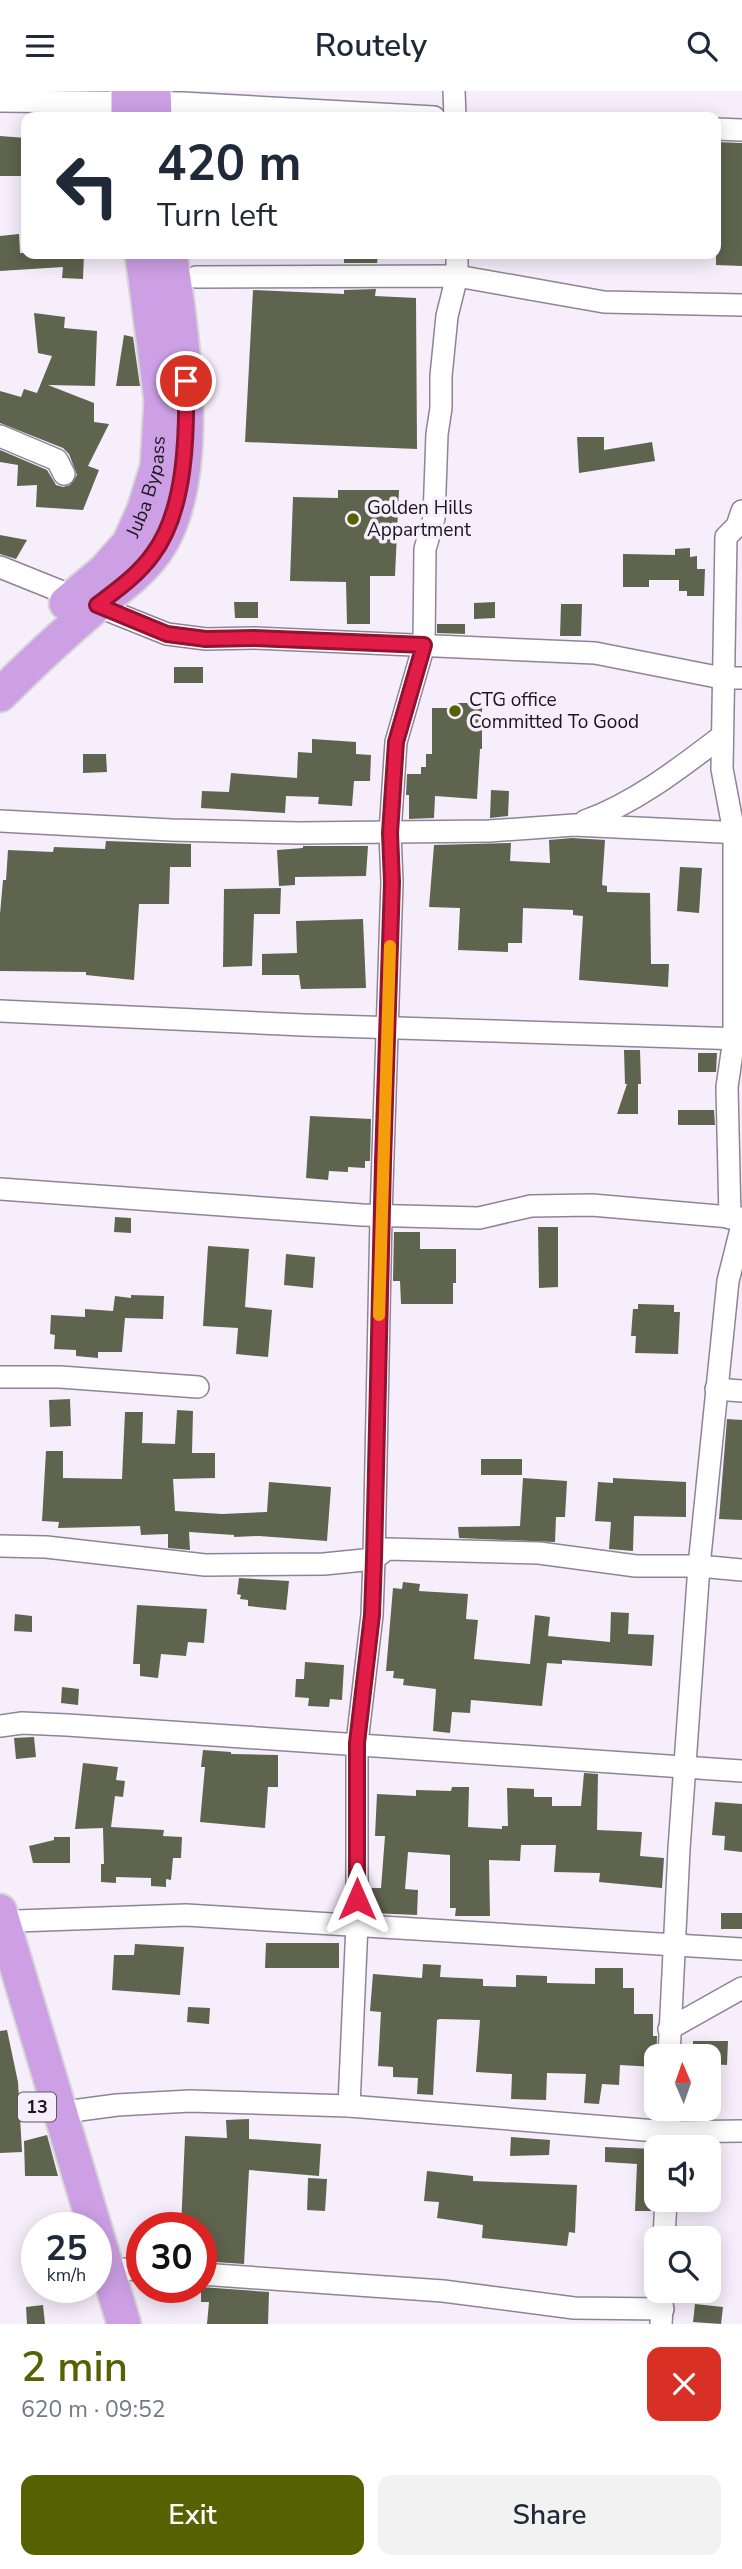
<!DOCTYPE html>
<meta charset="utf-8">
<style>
:root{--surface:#fff;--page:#f2f2f3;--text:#1f2937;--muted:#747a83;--accent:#566101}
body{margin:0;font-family:"Nunito Sans",sans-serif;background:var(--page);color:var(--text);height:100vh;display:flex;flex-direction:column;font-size:26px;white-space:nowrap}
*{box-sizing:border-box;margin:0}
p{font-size:23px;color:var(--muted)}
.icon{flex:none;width:38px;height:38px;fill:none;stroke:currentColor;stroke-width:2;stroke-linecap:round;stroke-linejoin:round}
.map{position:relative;height:2233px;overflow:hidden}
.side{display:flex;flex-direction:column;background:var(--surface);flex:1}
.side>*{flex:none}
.hud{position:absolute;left:21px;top:21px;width:700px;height:147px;border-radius:14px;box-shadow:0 4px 18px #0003;background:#fff;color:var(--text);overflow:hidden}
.needle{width:46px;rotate:358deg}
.buttons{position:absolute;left:644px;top:1953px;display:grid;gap:14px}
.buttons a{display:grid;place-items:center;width:77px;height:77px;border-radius:14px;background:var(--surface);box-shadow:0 4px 18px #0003;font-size:35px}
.speed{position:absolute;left:21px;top:2121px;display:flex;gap:14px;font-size:35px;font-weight:700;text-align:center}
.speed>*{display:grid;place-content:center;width:91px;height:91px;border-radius:50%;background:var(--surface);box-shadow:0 4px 18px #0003;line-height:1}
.speed small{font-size:18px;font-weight:400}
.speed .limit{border:10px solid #d22;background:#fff;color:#111}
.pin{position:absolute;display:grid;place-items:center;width:60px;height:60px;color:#fff;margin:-30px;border:4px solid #fff;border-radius:50%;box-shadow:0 2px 7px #0007}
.me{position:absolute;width:77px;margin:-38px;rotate:0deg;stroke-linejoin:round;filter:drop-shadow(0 0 5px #0008)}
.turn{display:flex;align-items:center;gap:24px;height:147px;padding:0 21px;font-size:32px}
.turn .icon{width:91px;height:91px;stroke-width:2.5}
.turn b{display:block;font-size:49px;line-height:60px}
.round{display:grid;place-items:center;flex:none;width:74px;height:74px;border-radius:14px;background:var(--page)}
.headline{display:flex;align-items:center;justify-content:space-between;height:119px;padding:0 21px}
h1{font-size:42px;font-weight:600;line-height:52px;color:var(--accent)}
.button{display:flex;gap:14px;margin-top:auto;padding:14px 21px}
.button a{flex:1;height:80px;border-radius:14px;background:var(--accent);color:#fff;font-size:28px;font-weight:600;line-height:80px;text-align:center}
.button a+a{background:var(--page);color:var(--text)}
header{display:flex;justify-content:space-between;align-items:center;height:91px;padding:0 21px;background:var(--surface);font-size:32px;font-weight:600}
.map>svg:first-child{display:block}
.building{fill:#5f644e}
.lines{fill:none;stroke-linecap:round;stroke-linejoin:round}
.street-casing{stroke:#908398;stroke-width:24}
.primary-casing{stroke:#d6d5d6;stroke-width:37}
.street{stroke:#fff;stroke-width:21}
.primary{stroke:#cda0e5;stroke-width:33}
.route-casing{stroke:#92132f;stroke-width:18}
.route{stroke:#e11d48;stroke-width:12}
.slow{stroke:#f59e0b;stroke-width:12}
.poi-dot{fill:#566101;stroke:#f7eefc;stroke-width:2.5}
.labels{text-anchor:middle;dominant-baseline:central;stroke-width:7;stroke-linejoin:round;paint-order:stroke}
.shield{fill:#f7eefc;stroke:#5d5761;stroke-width:2}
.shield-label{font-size:18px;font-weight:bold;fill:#1b161e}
.street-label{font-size:19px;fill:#1b161e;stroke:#f7eefc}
.poi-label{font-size:19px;fill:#1b161e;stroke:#f7eefc;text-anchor:start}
</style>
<header><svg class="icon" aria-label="menu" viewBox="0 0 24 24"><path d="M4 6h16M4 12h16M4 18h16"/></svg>Routely<svg class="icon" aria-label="search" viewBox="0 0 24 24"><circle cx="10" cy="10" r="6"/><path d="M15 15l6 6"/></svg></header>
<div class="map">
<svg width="742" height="2233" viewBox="0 0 742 2233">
<rect width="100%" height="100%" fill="#f7eefc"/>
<!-- building -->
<g class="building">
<path d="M0 45 26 47V85H0Z"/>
<path d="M716 51 742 52V175L716 174Z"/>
<path d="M19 143 20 162 84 163 83 188 62 187 63 176 0 180V145Z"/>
<path d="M355 163H378L377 172H344V165Z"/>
<path d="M376 198 375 205 416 207 417 358 245 351 253 199 344 203V199Z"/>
<path d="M34 222 65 226 64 237 97 240 95 295 48 294 94 312V331L109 333 88 375 99 379 83 419 36 416 37 394 17 395 18 374 0 371V359L47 379 56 394 63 396 70 394 77 384 69 363 63 357 0 332V300L21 306 24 298 37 302 52 265 38 262Z"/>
<path d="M124 244 133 246 140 295H116Z"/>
<path d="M577 346H604V359L652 351 655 370 579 382Z"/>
<path d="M338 399H399L395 485H370V533H347L346 491 290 490 293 406 338 407Z"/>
<path d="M0 444 27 449 16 468 0 463Z"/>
<path d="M690 457V466L697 465V478H705L704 505H687V500H679V489H649V496H623V463L675 464V458Z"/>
<path d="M234 511H258V527H235Z"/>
<path d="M495 511V527L474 528V512Z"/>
<path d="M561 513H582L581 545H560Z"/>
<path d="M437 533H465V543L437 542Z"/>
<rect x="174" y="576" width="29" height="16"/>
<path d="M453 612H482V658H480L477 708 435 705 434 727 409 728V704H406L407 683H421V676H426V663H432V617H453Z"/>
<path d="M312 648 356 651V663L371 664 370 690H354L352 715 318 713 319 706 286 705 285 722 201 717 202 700 229 701 231 682 297 687 298 661 312 662Z"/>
<path d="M83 663H106L107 681 83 682Z"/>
<path d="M491 699 509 700 508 725 490 727Z"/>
<path d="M572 747 605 749 602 794 607 795V801L650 802 651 873H669L668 896 579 889 583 825 573 824V819L523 817 522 852H508V861L458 859 460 817 429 816 434 754 511 752 510 770 550 772 549 749Z"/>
<path d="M106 750 191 753V776H170L169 813H139L134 889 86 884V881L0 880V823L3 789H6L8 759 53 761 54 756 105 758Z"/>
<path d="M303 755H368L366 785 295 786V794L279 795 277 759 303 757Z"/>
<path d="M680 776 702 777 699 822 677 820Z"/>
<path d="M281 797 280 823H254L252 875 223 876 224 798Z"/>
<path d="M363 828 366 897 301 898 299 884H262V863L297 862 296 830Z"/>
<path d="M624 959H640L641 993H638V1023H617L627 993H625Z"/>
<path d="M698 962H717L716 981H698Z"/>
<path d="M678 1019H714L715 1034H678Z"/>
<path d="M310 1025 371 1028 370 1070H365V1077L348 1076V1081L329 1080 328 1089 306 1087Z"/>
<path d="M115 1126 131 1127V1142L114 1141Z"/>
<path d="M538 1136H558V1196L539 1197Z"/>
<path d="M394 1141H420V1158H456V1192H453V1213H401L400 1190H393Z"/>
<path d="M208 1155 249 1158 245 1216 272 1219 268 1266 236 1263 238 1237 203 1235Z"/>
<path d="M286 1163 315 1166 313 1197 284 1194Z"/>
<path d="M131 1204 164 1205 163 1228 125 1227 122 1261H98V1267L76 1265V1259L54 1258 55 1244 50 1243 51 1224 85 1226V1218L113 1220 115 1205 131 1207Z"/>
<path d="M638 1213 674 1214V1221H680L678 1263 635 1262 636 1245H631L633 1218H638Z"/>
<path d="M70 1308 71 1335 50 1336 49 1309Z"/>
<path d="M177 1319 193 1320 192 1362H215V1387L173 1388 175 1420 222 1423 267 1421 269 1391 331 1396 327 1450 259 1445 234 1446V1444L189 1441 190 1459 168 1457V1443L141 1444 140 1435 58 1437 59 1431 42 1430 46 1360H63V1387L122 1388 125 1321H143L142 1352 175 1353Z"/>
<path d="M727 1328 742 1329V1429L719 1428Z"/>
<rect x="481" y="1368" width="41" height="16"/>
<path d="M523 1387 567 1390 565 1426H556L555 1451 459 1447 458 1436 520 1435Z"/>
<path d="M613 1387 686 1391V1426L634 1425 633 1460 609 1458 611 1431 595 1430 598 1391 613 1392Z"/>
<path d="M239 1487 289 1490 286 1519 248 1515V1509L240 1508 241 1504 237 1503Z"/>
<path d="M403 1491 420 1493 419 1500 468 1503 466 1528 478 1529 474 1568 530 1573 535 1524 550 1526 548 1545 610 1551 611 1521 629 1522 628 1543 654 1544 652 1575 562 1569V1573L547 1572 542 1615 471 1609 470 1622 452 1621 450 1642 433 1640 436 1598 403 1594 404 1588 393 1587 394 1580H386L393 1497 402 1498Z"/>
<path d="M137 1514 207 1518 204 1552 188 1551 186 1565 161 1563 158 1587 140 1585V1573H133Z"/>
<path d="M15 1523 32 1525V1541L14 1540Z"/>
<path d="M305 1571 344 1574 342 1609 330 1608 329 1616 308 1615 309 1607 295 1606 296 1588H304Z"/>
<path d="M62 1596 79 1598 78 1614 61 1612Z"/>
<path d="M34 1646 36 1666 16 1668 14 1647Z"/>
<path d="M203 1659 231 1661V1663L278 1664V1696H268L265 1737 200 1731 205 1676H201Z"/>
<path d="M83 1672 118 1676 116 1689 125 1690 123 1706 115 1705 111 1736 164 1739 163 1745 182 1746 181 1767H173L171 1789 166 1788V1796L151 1795V1787L116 1786V1792L101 1791V1773H104L103 1737 75 1738Z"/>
<path d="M584 1682 598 1683 597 1739 642 1741 640 1765 664 1767 662 1797 599 1791 600 1782 554 1781 556 1754H521L520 1770 489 1769 490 1825H455L456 1817H450V1764L408 1761 405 1798 418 1799 417 1824 370 1822 372 1797H381L385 1745H375L377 1703 416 1705V1699L451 1700 452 1696H469L468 1736 502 1738V1735H508L507 1697 534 1698V1706H552V1715H581Z"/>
<path d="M715 1711 742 1713V1761L724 1759 725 1745 712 1744Z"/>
<path d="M54 1746H70V1772H33L29 1755 54 1749Z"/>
<rect x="721" y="1822" width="21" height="16"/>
<path d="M266 1852H339V1877H265Z"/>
<path d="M135 1853 184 1856 180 1904 112 1899 114 1864H134Z"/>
<path d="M423 1873 441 1874 440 1886 483 1888V1895L516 1896V1884L547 1885V1892L595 1893V1877H623V1897H634V1923H653V1945H657L656 1976 620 1974 619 1994 602 1993 599 2013 584 2012 586 1983 547 1982 546 2009 511 2008 512 1983 476 1981 480 1929 440 1928 437 1929 433 2004 417 2003 418 1987 393 1986V1976L378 1975 381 1921 370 1920 373 1883 422 1887Z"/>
<path d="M188 1916 210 1917 209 1933 187 1931Z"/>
<path d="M7 1939 18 1991 22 2061 0 2062V1940Z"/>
<path d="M693 1950H728L727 1974 709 1973V1965H693Z"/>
<path d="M249 2028V2048L321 2053 319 2085 249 2079 244 2173 201 2170V2137H181L185 2045 227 2047 226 2029Z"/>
<path d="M47 2044 58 2085H25L24 2050Z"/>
<path d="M511 2046 550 2049 549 2064 510 2065Z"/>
<path d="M605 2056 654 2058 651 2120H635L637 2073 605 2071Z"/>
<path d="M427 2080 473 2085V2090L577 2094 575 2142 569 2141 567 2155 482 2147 483 2134 437 2127 439 2111 424 2110Z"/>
<path d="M308 2087 327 2088 325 2120 307 2119Z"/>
<path d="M201 2196 269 2201 268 2233H207L209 2211H201Z"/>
<path d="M695 2213 723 2216 721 2233 693 2231Z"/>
<path d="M43 2214 45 2233H27L26 2216Z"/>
</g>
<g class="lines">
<!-- street casing -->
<g class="street-casing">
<g id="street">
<path d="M454 0 455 26"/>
<path d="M0 10 182 12 434 26"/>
<path d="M716 38 742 39"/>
<path d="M196 186 457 185 604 211 742 214"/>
<path d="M0 345 57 369 64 383"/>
<path d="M0 476 167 543 206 548 254 547 595 562 722 587H742"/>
<path d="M0 730 171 739 299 742 489 740 574 734 742 742"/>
<path d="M585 730C635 712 680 677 722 645"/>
<path d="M0 920 303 934 742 948"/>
<path d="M0 1098 362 1124 479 1127 531 1115 592 1114 742 1127"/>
<path d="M730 1127 727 996 734 948V741L722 678 726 446 737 435 742 420"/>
<path d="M742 1134 728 1190 699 1475 742 1479"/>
<path d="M0 1286H60L198 1296"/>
<path d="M716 1298 742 1300"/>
<path d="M0 1455 46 1456 205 1474 324 1473 374 1468 381 1125 392 791 390 742 396 651 424 554 425 458 434 427 437 343 441 317V285L447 225 457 185V163"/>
<path d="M0 1635 22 1632 67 1634 742 1680"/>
<path d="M17 1830 186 1824 742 1858"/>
<path d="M669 1938 742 1897"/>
<path d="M349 2015 357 1833V1652L372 1524 374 1468 387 1458 539 1462 636 1475H699L679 1758 669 1965"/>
<path d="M72 2020 117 2014 190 2010 349 2015 669 2041 742 2040"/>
<path d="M669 2056V2018"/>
<path d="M664 2147 666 2109"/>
<path d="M125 2178 142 2179"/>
<path d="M201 2183 443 2200 574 2217 663 2218"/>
<path d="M661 2233 663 2200"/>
</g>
</g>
<!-- primary casing -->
<g class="primary-casing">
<g id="primary">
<path d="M128 0V26"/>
<path d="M154 0 155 26"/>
<path id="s1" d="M66 512 104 480 129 452 144 418 157 376 161 309 142 163"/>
<path d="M0 604C30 574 61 545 94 517 114 500 136 486 153 464 206 396 183 243 170 163"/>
<path d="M0 1820 95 2137"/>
<path d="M96 2141 124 2233"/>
</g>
</g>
<!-- street -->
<use href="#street" class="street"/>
<!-- primary -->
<use href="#primary" class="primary"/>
</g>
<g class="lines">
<!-- route casing -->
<g class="route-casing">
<path id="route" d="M186 290C187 343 186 419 153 463 138 484 117 499 97 514L167 543 206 548 254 547 424 554 396 651 390 742 392 791 383 1071 374 1468 372 1524 357 1652V1808"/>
</g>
<!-- route -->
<use href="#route" class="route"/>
<!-- slow -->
<path class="slow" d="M379 1224 390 855"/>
</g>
<!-- markers -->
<g class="poi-dot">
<circle cx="353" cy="428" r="7"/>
<circle cx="455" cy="620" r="7"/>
</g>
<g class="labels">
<!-- shield labels -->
<rect class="shield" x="18" y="2001.5" width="38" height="29" rx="5"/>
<g class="shield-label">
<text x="37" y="2016">13</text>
</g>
<!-- street labels -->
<g class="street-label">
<text stroke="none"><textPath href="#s1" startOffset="147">Juba Bypass</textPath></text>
</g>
<!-- poi labels -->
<g class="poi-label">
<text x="367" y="417">Golden Hills<tspan x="367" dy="22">Appartment</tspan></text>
<text x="469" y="609">CTG office<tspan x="469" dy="22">Committed To Good</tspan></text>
</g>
</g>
</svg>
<div class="buttons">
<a><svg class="needle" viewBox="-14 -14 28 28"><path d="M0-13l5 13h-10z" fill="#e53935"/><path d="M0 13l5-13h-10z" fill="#747a83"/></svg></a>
<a><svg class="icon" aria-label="sound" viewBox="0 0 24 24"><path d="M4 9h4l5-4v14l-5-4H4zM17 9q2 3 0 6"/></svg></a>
<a><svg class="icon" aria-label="search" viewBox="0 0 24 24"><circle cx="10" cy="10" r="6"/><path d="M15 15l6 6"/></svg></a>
</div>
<div class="speed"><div>25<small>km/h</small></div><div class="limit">30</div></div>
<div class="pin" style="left:186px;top:290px;background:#d93025"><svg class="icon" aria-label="arrive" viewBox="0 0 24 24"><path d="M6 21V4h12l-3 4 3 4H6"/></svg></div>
<svg class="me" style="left:357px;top:1808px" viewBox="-20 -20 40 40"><path d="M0-17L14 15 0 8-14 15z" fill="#e11d48" stroke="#fff" stroke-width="4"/></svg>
<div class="hud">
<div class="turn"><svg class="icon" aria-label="left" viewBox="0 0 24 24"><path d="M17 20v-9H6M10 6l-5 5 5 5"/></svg><div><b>420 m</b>Turn left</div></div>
</div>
</div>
<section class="side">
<div class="headline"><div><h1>2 min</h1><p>620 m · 09:52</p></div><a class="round" style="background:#d93025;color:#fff"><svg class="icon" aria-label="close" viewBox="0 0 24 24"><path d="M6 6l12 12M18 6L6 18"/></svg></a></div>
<div class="button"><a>Exit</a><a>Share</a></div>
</section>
